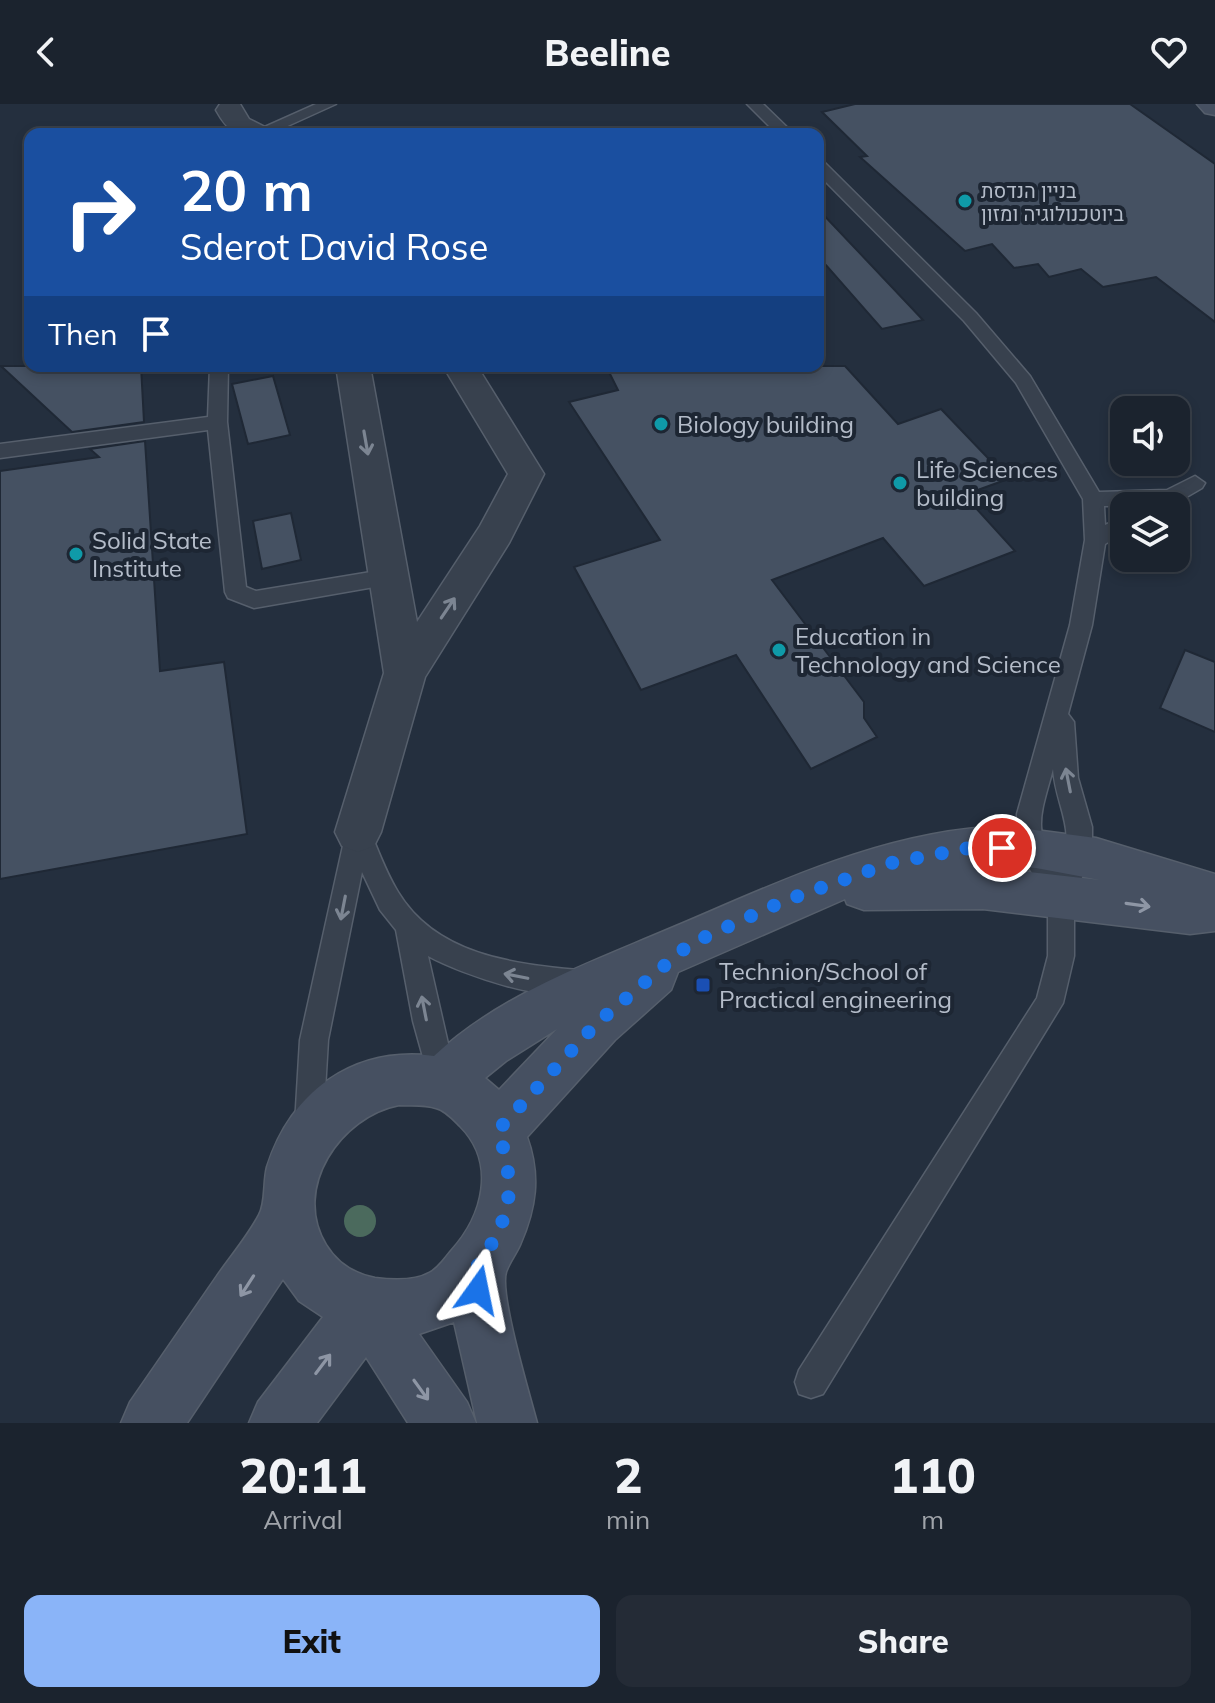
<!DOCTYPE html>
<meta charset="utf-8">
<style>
:root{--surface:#1b232e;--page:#242b36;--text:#f1f3f6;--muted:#a0a4aa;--line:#39404a;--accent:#8ab4f8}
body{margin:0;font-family:Mulish,Heebo,sans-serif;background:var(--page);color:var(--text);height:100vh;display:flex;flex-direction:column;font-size:30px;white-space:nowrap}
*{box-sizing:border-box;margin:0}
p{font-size:26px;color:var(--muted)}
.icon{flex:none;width:44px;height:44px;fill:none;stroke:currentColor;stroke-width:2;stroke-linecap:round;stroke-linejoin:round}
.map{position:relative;height:1319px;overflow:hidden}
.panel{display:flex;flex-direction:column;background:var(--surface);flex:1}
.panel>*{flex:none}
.hud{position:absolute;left:24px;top:24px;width:800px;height:244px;border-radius:16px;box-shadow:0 4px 12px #0003,0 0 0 2px var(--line);background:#1a4fa0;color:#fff;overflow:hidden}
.fabs{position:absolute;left:1110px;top:292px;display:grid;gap:16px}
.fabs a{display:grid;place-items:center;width:80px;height:80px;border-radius:16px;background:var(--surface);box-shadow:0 4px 12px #0003,0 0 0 2px var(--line);font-size:40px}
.pin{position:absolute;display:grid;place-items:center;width:68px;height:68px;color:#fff;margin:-34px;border:4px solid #fff;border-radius:50%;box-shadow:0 2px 8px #0007}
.me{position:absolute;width:88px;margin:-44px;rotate:12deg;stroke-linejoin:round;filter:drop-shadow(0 0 6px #0008)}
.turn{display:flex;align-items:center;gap:28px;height:168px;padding:0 24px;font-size:36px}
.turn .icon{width:104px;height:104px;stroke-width:2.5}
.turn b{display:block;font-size:56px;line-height:68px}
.then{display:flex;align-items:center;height:76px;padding:0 24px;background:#0003;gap:16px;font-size:30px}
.eta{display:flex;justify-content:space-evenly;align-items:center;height:136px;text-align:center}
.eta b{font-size:48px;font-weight:800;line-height:56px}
.cta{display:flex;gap:16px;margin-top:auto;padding:16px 24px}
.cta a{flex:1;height:92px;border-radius:16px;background:var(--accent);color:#111;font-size:32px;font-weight:800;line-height:92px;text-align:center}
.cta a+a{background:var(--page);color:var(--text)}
header{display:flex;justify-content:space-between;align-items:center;height:104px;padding:0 24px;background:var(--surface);font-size:36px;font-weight:800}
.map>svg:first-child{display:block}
.building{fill:#455162;stroke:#1f2835;stroke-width:2}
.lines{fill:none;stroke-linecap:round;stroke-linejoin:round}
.lane-casing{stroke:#565f6c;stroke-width:3}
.street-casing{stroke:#565f6c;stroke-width:3}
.secondary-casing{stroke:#565f6c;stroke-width:3}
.lane{fill:#38414e;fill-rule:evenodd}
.street{fill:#38414e;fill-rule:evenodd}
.secondary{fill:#465061;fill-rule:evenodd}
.tree{fill:#4b6a5d}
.oneway{stroke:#7c8592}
.oneway2{stroke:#8e96a5}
.route{stroke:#1a73e8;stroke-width:14;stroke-dasharray:0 25.2}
.culture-dot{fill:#0f9aa8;stroke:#1d2633;stroke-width:3}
.transit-dot{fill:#1a4fb4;stroke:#1d2633;stroke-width:3}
.labels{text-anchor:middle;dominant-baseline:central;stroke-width:8;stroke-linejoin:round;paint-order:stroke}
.far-poi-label{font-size:20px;fill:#b4bcc9;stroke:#1d2633;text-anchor:start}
.poi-label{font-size:24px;fill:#b4bcc9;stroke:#1d2633;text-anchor:start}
</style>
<header><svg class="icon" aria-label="back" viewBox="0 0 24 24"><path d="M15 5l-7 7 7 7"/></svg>Beeline<svg class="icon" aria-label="heart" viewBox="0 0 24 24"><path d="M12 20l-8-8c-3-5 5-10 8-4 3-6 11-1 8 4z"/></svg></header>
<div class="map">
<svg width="1215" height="1319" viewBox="0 0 1215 1319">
<rect width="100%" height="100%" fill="#242f3e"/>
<!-- building -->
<g class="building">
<path d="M855 0H1130L1215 60V218L1156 173 1103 183 1081 165 1049 173 1038 160 1014 164 992 140 965 147 860 53 867 52 822 8Z"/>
<path d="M818 105 923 216 882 225 826 161 818 158Z"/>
<path d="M1 262H141L144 318 72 328Z"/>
<path d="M606 262H845L898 320 941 305 1008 375 964 391 1015 447 924 482 883 434 772 476 864 598V614L877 633 811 665 736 551 641 586 574 463 660 436 569 298 618 286Z"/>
<path d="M273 272 290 331 248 340 232 280Z"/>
<path d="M145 337 160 567 224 558 247 730 0 775V367L99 353 90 345Z"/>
<path d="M291 409 301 456 262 465 253 417Z"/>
<path d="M1185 546 1215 558V628L1160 604Z"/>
</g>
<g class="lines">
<!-- lane casing -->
<g class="lane-casing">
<g id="lane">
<path d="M316 0H336L270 30H249Z"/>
<path d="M747 0H763L794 30H777Z"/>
<path d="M818 56 824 58 976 209 1030 272 1099 388 1167 386 1195 372 1205 379 1202 384 1171 402H1104L1105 421 1124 412V429L1105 440 1092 521 1068 610 1074 618 1078 674 1092 723V751L1074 791V852L1063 899 823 1290 811 1294 799 1290 795 1278 799 1266 1037 894 1048 852V794L1017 745V710L1070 521 1085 436 1083 395 1016 279 964 217 818 70ZM1053 665C1056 704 1078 726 1059 767 1031 726 1041 710 1053 665Z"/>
<path d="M210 262H228L227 318 246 483 256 487 389 465 397 467 400 473 397 479 254 504 228 494 225 488 208 326 0 354V340L208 313Z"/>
<path d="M358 717 367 720C377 743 385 767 398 788 436 851 513 860 579 866L589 870 593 879 589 888C552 902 461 870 428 852L457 979 453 989 443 993 433 989 413 917 396 826 380 806 362 768 328 936 323 1020 319 1030 309 1034 299 1030 295 1020 300 936 346 728 349 720Z"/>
</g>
</g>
<!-- street casing -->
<g class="street-casing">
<g id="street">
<path d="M220 0H240L249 15 267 24 271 30C240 30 232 35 216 6Z"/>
<path d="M336 262H370L417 518 480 422 508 370 443 262H477L544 370 509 439 425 573 381 728 374 742 358 748 342 742 335 728 384 569Z"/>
</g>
</g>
<!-- secondary casing -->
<g class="secondary-casing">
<g id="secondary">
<path d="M1197 0H1215V11L1205 9Z"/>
<path d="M1005 722 1096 734 1215 770V827L1190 830 983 805 864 806 847 800 845 795 678 868 671 886 615 936 527 1033C541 1072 536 1104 520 1141 516 1150 509 1159 506 1168 499 1190 530 1292 537 1319H477L454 1218 419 1230 467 1298 476 1319H408L366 1253 317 1319H249L258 1298 323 1213 299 1197 283 1175 187 1319H121L130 1298C159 1256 188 1214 217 1172 231 1152 248 1132 259 1111 266 1099 263 1078 267 1063 291 987 354 942 434 952 501 890 587 860 669 825 778 779 885 726 1005 722ZM1005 762 1036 764 1100 776 984 763ZM557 925 499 986 485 974 506 957ZM399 1001C411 1002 424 1000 436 1004 445 1006 453 1015 460 1022 497 1059 483 1112 451 1147 445 1154 438 1165 429 1169 415 1177 391 1176 375 1174 354 1170 337 1159 326 1141 291 1084 341 1012 399 1001Z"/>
</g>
</g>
<!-- lane -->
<use href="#lane" class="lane"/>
<!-- street -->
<use href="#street" class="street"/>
<!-- secondary -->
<use href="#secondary" class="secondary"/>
</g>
<!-- trees -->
<circle class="tree" cx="360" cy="1117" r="16"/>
<!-- one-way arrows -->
<defs><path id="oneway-shaft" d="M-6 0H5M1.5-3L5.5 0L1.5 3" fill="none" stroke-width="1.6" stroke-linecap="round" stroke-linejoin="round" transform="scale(2)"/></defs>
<g class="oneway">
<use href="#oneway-shaft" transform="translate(366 339) rotate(80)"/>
<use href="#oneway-shaft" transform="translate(448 504) rotate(-56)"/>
<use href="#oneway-shaft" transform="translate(1068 676) rotate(-101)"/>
<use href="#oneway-shaft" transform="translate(343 804) rotate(101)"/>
<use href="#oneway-shaft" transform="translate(516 872) rotate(-169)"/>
<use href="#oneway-shaft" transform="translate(424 904) rotate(-101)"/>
</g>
<g class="oneway2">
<use href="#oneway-shaft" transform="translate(1138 801) rotate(8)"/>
<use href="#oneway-shaft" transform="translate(247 1182) rotate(123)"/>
<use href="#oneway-shaft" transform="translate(323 1260) rotate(-53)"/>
<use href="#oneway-shaft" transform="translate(421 1286) rotate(54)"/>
</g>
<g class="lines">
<!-- route -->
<path class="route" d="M478 1186 476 1164C512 1112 517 1087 498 1026L597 919 690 840 784 797 891 759 974 743 1002 744"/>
</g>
<!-- markers -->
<g class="culture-dot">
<circle cx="965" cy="97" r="8"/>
<circle cx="661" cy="320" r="8"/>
<circle cx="900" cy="379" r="8"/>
<circle cx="76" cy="450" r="8"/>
<circle cx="779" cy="546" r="8"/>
</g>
<rect class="transit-dot" x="695" y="873" width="16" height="16" rx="4"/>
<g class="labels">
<!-- far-poi labels -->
<g class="far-poi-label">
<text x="981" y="86">בניין הנדסת<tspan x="981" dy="23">ביוטכנולוגיה ומזון</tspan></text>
</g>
<!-- poi labels -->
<g class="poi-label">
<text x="677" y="320">Biology building</text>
<text x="916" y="365">Life Sciences<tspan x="916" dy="28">building</tspan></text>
<text x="92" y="436">Solid State<tspan x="92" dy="28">Institute</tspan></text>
<text x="795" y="532">Education in<tspan x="795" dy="28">Technology and Science</tspan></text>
<text x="719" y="867">Technion/School of<tspan x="719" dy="28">Practical engineering</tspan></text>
</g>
</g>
</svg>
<div class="fabs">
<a><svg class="icon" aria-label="sound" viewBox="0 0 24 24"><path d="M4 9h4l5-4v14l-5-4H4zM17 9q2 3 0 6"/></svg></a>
<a><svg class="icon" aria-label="layers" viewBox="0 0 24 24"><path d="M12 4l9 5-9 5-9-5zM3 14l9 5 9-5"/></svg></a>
</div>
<div class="pin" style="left:1002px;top:744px;background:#d93025"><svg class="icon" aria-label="arrive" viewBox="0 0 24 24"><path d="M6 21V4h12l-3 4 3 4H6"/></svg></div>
<svg class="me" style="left:478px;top:1186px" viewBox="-20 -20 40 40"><path d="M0-17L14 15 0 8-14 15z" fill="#1a73e8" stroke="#fff" stroke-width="4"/></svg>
<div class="hud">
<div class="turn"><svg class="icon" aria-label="right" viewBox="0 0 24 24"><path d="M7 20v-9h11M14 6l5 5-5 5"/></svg><div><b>20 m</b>Sderot David Rose</div></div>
<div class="then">Then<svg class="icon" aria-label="arrive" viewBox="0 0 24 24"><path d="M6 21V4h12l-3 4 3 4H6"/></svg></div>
</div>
</div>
<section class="panel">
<div class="eta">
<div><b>20:11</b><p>Arrival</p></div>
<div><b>2</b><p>min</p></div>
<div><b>110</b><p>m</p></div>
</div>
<div class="cta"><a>Exit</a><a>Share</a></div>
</section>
